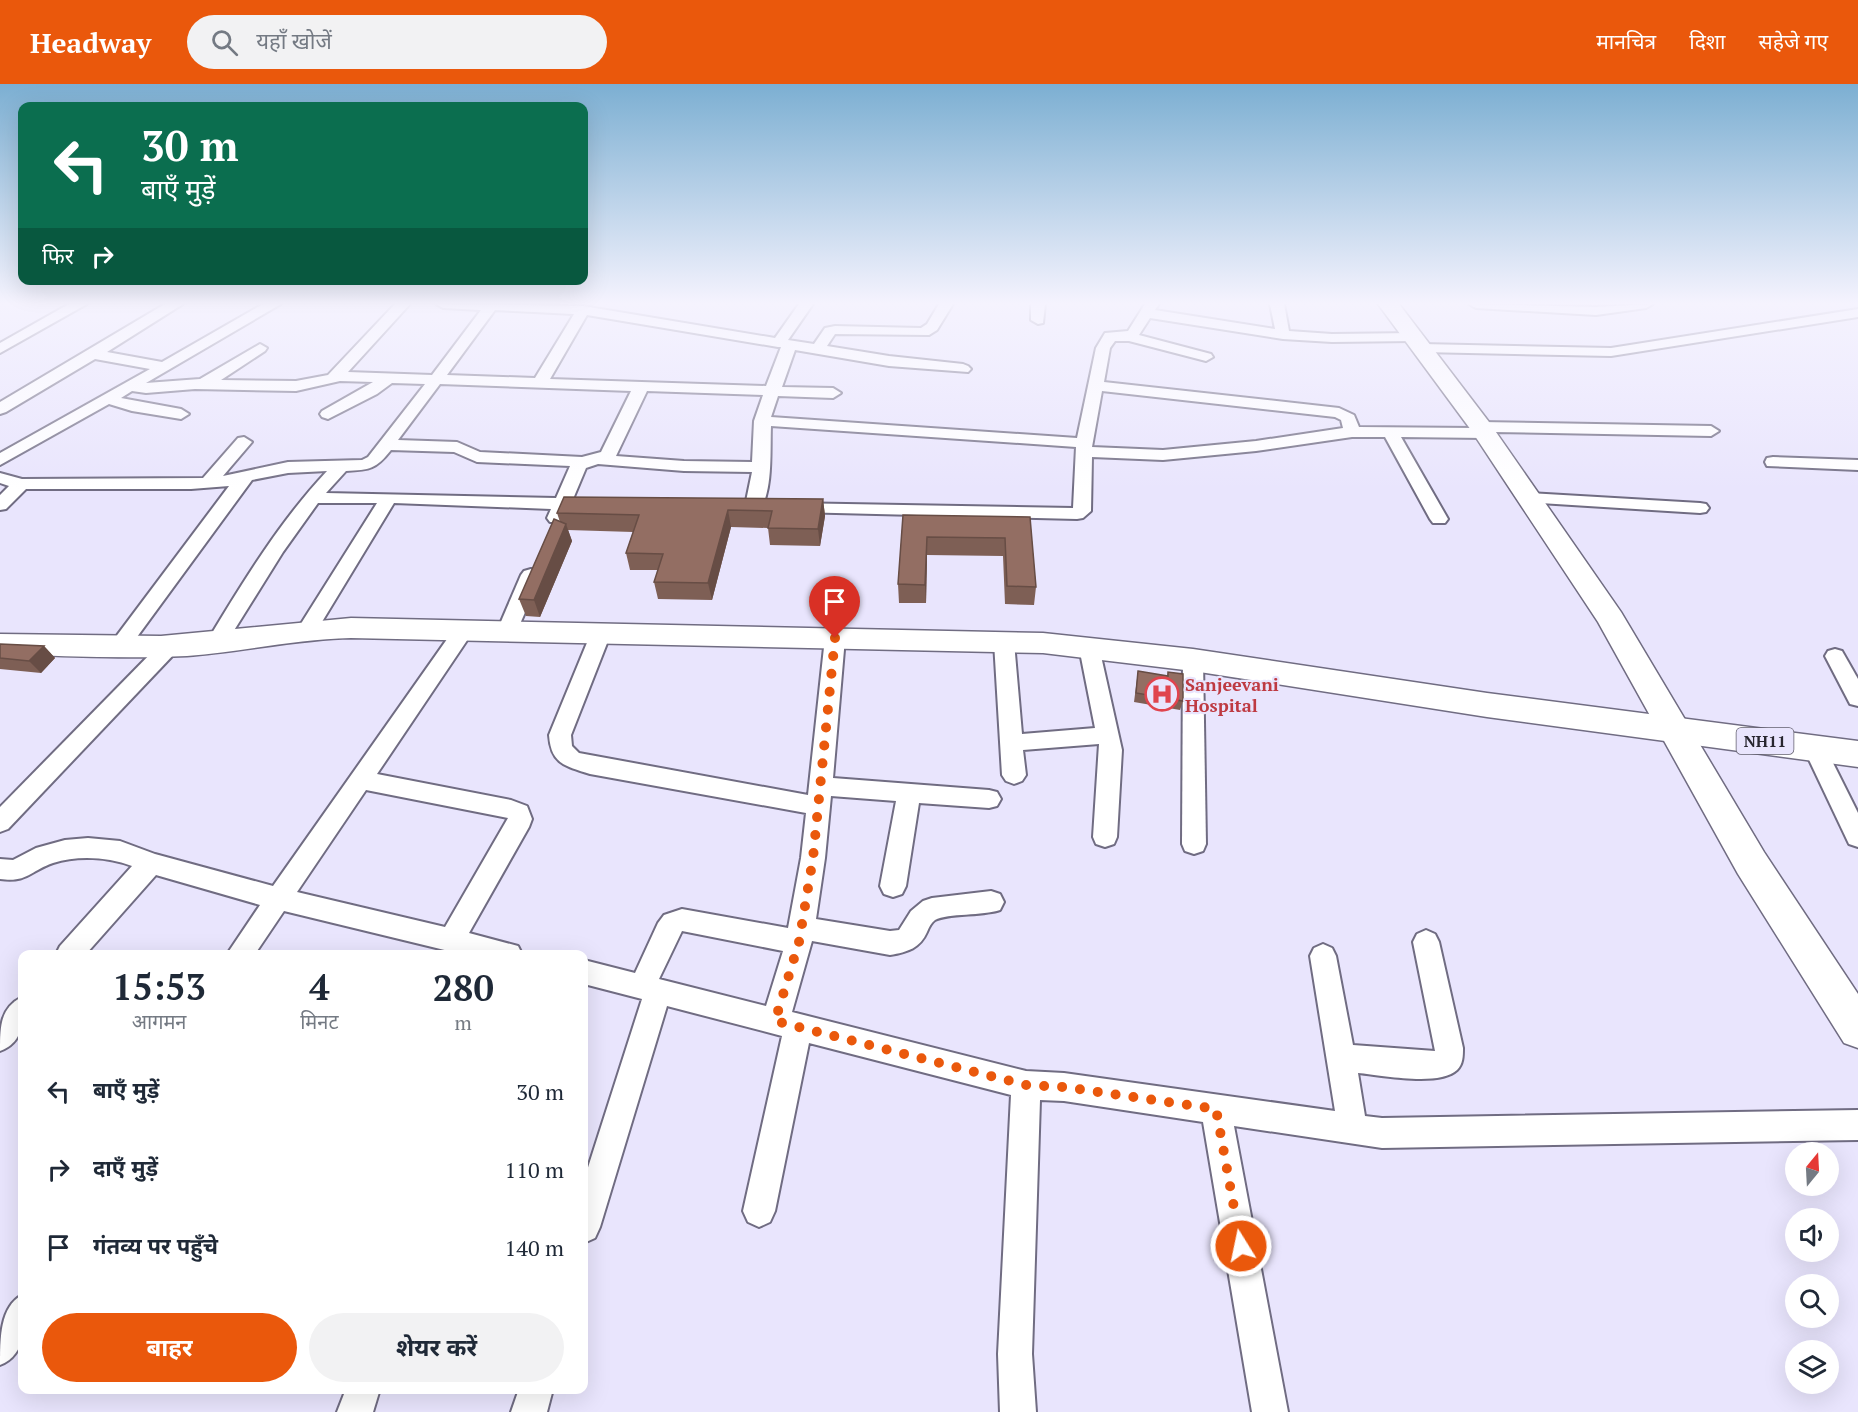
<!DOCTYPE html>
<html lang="hi">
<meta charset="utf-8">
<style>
:root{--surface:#fff;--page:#f2f2f3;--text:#1f2937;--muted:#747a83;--accent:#ea580c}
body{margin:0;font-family:"PT Serif","Noto Sans Devanagari",serif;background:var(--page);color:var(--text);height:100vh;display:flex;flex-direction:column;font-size:22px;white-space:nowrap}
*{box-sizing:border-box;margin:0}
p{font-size:20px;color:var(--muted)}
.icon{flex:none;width:33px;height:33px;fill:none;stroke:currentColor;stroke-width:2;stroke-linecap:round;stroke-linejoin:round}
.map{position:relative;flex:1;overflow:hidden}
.details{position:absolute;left:18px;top:866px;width:570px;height:444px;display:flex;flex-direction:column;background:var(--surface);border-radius:12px;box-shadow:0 6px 24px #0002}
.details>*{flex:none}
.hud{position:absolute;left:18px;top:18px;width:570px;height:183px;border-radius:12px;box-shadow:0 6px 24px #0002;background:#0b6e4f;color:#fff;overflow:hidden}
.needle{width:39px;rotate:18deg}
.buttons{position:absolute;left:1785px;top:1058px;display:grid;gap:12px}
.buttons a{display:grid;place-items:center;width:54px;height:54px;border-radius:50%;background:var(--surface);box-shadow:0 6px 24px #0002;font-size:30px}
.pin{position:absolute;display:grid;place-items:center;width:51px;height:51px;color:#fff;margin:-62px -26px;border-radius:50% 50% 50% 0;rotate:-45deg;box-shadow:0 0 6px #0007}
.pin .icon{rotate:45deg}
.me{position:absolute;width:66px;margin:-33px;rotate:350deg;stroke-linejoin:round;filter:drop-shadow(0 0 4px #0008)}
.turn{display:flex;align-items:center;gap:21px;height:126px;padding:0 24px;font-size:27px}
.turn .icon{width:78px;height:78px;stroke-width:2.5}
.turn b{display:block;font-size:42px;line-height:51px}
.then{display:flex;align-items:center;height:57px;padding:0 24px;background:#0003;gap:12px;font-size:22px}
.eta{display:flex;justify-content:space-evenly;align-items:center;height:102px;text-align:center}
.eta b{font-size:36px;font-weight:700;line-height:42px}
.cta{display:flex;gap:12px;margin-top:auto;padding:12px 24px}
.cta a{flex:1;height:69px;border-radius:36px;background:var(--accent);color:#fff;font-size:24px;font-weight:700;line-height:69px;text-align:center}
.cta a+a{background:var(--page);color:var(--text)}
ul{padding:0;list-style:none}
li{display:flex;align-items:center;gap:18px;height:78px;padding:0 24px}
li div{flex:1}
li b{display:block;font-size:22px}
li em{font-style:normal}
header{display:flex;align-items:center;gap:36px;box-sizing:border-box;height:84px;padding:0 30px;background:var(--accent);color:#fff}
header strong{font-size:28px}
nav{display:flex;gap:33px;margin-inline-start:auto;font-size:21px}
.search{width:420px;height:54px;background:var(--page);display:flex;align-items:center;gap:15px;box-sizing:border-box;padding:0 21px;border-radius:33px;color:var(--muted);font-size:22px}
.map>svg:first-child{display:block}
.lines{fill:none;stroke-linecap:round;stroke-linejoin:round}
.street-casing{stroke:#706c82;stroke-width:4}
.secondary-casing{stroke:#706c82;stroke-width:3}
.highway-casing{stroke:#706c82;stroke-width:3}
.street{fill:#fff;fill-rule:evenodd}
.secondary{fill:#fff;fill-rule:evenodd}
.highway{fill:#fff;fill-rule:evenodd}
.wall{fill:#7e5f55}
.shaded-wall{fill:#674d45}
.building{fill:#936e63;stroke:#674d45;stroke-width:1.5}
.route{stroke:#ea580c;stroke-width:10;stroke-dasharray:0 18}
.labels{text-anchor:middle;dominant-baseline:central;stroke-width:4.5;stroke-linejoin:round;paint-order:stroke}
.shield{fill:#e9e5fd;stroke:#625f6d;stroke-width:1.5}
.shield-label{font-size:16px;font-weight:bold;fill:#28262f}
.health-label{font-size:18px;font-weight:bold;fill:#be3a42;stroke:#e9e5fd;text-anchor:start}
</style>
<header>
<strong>Headway</strong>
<div class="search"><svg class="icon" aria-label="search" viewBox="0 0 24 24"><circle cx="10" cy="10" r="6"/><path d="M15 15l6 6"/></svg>यहाँ खोजें</div>
<nav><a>मानचित्र</a><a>दिशा</a><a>सहेजे गए</a></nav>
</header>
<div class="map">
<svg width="1858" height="1328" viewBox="0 0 1858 1328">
<rect width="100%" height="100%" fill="#e9e5fd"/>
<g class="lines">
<!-- street casing -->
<g class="street-casing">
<g id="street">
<path d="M69 220H87L0 269V259Z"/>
<path d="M165 220H183L107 268 162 278 263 220H281L146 299 200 295 260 260 267 264 265 267 221 296 296 297 328 291 395 220H410L348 288 432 291 481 226 443 224 436 220 583 222 775 254 799 220H813L788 256 814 260 825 244 835 242 921 244 927 240 939 220H953L937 246 929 251 835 250 827 262 889 272 963 280 968 282 971 285 968 288 889 282 795 266 782 303 833 304 841 309 833 314 778 312 771 333 1077 354 1096 264 1105 249 1128 247 1145 220H1159L1155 226 1275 245 1270 220H1284L1289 247 1332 250 1413 249 1420 253 1413 257 1332 258 1283 255 1150 234 1139 251 1211 270 1213 273 1206 277 1129 257H1115L1110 264 1104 298 1339 324 1354 331 1359 343 1474 344 1475 340 1481 338 1711 342 1719 347 1711 352 1493 348 1491 352 1485 354 1401 353 1448 435 1445 439H1433L1430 435 1385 353H1352L1256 367 1163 376 1092 373 1091 427 1083 434 1077 435 795 428 789 427 786 423 789 419 1073 424 1076 363 771 342C770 366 773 406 760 426H748L745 422 752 388 684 387 598 380 586 384 573 415 597 417 600 421 597 425 569 426 562 438H550L547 434 551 425 394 419 314 551 307 553 300 551 297 546 377 419H318L283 468 223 564 216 566 209 564 206 559C242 499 280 437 327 387L288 389 252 396 126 568 119 570 112 568 109 563 112 558 229 402 191 405H26L6 425 0 426V411L9 402 0 399V389L22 395 203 394 238 354 244 353 252 358 223 392 288 378 362 376 368 373 425 300 392 299 377 310 328 335 322 333 320 330 322 327 373 298 340 297 296 307 195 305 146 309 132 307 121 314 181 325 189 330 181 335 132 327 109 320 0 381V369L150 285 95 275 6 328 0 330V318ZM495 226 574 230 535 294 447 291ZM587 231 778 263H781L766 302 550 295ZM440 300 631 307 601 368 582 373 480 368 457 358 398 356ZM647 307 763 311 754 337 752 378 684 377 616 372ZM1102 307 1335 333 1341 336 1343 344 1256 357 1163 366 1092 363ZM391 366 454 368 477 378 570 382 556 414 326 409 346 387C370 386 376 385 391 366Z"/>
<path d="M1031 220H1045L1043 239 1038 240 1031 236Z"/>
<path d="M1469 220 1596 223 1653 220 1646 224 1596 231 1476 224Z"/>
<path d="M1858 225V233L1611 272 1422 268 1415 264 1422 260 1611 264Z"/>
<path d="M1773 373 1858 376V386L1767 382 1765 378 1767 374Z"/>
<path d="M1529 409 1700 419 1706 420 1709 424 1706 428 1700 429 1523 418 1520 414 1523 410Z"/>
<path d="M531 485 538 487 541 491 517 547 514 552 507 554 500 552 497 547 521 491 524 487Z"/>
<path d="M464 539 471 541 474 546 377 690 511 716 527 722 532 735 529 743 469 849 518 862 522 870H461L284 827 255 870H227L260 821 156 791 86 870H56L60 862 132 782C108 773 78 771 53 779 30 787 27 799 0 795V775L13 776 36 764 65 756 88 754 120 757 155 770 273 802 457 541ZM366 706 508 734 445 843 297 808Z"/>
<path d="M601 542 608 544 611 549 571 651 572 662 579 669 808 711 825 554 828 549 835 547 842 549 845 554 833 694 989 706 997 708 1001 715 997 722 989 724 919 719 906 802 902 810 893 813 884 810 880 802 896 717 831 712 825 774 816 835 890 847 899 846 911 827 923 817 932 814 991 807 1000 810 1004 818 1000 826C983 832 948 829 935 836 931 839 929 843 927 848 920 864 908 868 890 871L812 857 792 928 1026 987 1064 989 1335 1027 1310 872 1314 864 1323 860 1332 864 1336 872 1353 961 1435 967 1413 858 1417 850 1426 846 1435 850 1439 858 1463 964C1463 972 1463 980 1457 986 1439 1003 1381 991 1358 989L1365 1032 1382 1034 1858 1026V1056L1382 1064 1234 1042 1288 1328H1252L1203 1038 1064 1017 1040 1016 1032 1270 1036 1328H1000L998 1270 1011 1011 809 959 775 1127 770 1138 759 1143 748 1138 743 1127 782 952 667 922 600 1143 595 1154 584 1159V1096L642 915 584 900V876L635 889 658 839 664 831 682 825 788 844 801 774 806 729 590 690C565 682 551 680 549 651L591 549 594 544ZM682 847 783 867 766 922 659 895Z"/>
<path d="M1004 551 1011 553 1014 558 1022 650 1095 644 1079 563 1082 558 1089 556 1096 558 1099 563 1122 666 1117 753 1114 760 1105 763 1096 760 1093 753 1099 660 1023 666 1026 691 1022 697 1014 700 1006 697 1002 691 994 558 997 553Z"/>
<path d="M170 555 177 557 180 562 177 567 8 745 0 748V723L163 557Z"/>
<path d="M1835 565 1842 567 1858 595V622L1850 620 1825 572 1828 567Z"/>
<path d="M1193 569 1200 571 1203 576 1206 760 1203 767 1194 770 1185 767 1182 760 1183 576 1186 571Z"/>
<path d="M1814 655 1822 657 1858 729V763L1849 760 1803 663 1806 657Z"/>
<path d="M22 913C24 936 24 958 0 967 0 943 0 924 22 913Z"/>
<path d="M22 1211C25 1237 28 1270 0 1281 0 1254 0 1223 22 1211Z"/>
<path d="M346 1305H380L373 1328H337Z"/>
<path d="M519 1305H553L547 1328H511Z"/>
</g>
</g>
<!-- secondary casing -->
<g class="secondary-casing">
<path id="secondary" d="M1378 220H1399L1489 338 1621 528 1764 768 1858 910V964L1844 959 1738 790 1598 538 1471 346Z"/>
</g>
<!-- highway casing -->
<g class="highway-casing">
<path id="highway" d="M351 534 1043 549 1193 565 1487 609 1858 657V683L1487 633 1193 587 1043 569 351 554C296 555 242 568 187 572 125 575 62 572 0 570V550L161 552Z"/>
</g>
<!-- street -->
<use href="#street" class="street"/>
<!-- secondary -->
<use href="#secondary" class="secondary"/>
<!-- highway -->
<use href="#highway" class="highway"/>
</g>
<!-- wall -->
<g class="wall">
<path d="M823 415 825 432 820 462 770 461 768 444 731 443 712 516 658 515 654 498 658 486H630L626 469 633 448 568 446 572 457 540 533 526 532 519 515 560 438 557 429Z"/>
<path d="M903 431 1030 433 1036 503 1034 521 1005 520 1003 472 927 471 926 519H899L898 500Z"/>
<path d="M0 560 44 562 55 574 41 589 0 585Z"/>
<path d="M1138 587 1167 592 1168 588 1183 617 1180 626 1134 618Z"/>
</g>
<!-- shaded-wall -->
<g class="shaded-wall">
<path d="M823 415 825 432 820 462 818 445Z"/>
<path d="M728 426 731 443 712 516 708 499Z"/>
<path d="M566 440 572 457 540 533 534 516Z"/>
<path d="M927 453V471L926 519 925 501Z"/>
<path d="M44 562 55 574 41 589 29 577Z"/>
</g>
<!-- building -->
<g class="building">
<path d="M564 413 823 415 818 445 768 444 772 427 728 426 708 499 654 498 663 470 626 469 639 431 557 429Z"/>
<path d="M903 431 1030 433 1036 503 1007 502 1005 454 927 453 925 501 898 500Z"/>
<path d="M554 435 566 440 534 516 519 515Z"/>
<path d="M0 560 44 562 29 577 0 574Z"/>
<path d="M1138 587 1168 592V588L1183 590V617L1136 609Z"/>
</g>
<!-- sky -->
<linearGradient id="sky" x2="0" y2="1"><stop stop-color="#7cafd2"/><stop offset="0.54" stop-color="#f5f3fe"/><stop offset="1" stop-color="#f5f3fe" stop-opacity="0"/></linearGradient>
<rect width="1858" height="406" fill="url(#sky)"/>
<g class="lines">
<!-- route -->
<path class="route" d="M835 554 813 774 799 858 775 937 1026 1001 1064 1003 1216 1025 1241 1162"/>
</g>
<!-- icons -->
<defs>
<g id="hospital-ring" transform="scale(1.725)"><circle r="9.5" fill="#e9e5fd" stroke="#e0444e" stroke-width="1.5"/><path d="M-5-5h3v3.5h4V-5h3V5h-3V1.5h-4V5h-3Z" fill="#e0444e"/></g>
</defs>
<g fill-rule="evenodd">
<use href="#hospital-ring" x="1162" y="610"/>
</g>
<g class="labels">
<!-- shield labels -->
<rect class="shield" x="1736.5" y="644" width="57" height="26" rx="4.5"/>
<g class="shield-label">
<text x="1765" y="657">NH11</text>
</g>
<!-- health labels -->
<g class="health-label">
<text x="1185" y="600">Sanjeevani<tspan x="1185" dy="21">Hospital</tspan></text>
</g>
</g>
</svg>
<div class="buttons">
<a><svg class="needle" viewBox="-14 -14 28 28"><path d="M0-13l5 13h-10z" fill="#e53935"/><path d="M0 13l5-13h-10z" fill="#747a83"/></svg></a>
<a><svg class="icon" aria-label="sound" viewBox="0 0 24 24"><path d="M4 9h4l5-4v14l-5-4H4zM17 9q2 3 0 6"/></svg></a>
<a><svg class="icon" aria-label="search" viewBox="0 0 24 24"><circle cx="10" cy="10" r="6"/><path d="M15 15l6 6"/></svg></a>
<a><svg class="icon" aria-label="layers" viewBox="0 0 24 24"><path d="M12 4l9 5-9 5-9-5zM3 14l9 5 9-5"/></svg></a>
</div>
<div class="pin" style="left:835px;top:554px;background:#d93025"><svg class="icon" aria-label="arrive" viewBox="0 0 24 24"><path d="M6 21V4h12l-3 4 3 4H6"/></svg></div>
<svg class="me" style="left:1241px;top:1162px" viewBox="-20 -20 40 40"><circle r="17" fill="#ea580c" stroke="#fff" stroke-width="3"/><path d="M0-11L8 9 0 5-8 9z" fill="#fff"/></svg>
<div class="hud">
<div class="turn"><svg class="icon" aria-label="left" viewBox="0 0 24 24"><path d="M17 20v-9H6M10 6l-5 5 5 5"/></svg><div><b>30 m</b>बाएँ मुड़ें</div></div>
<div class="then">फिर<svg class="icon" aria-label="right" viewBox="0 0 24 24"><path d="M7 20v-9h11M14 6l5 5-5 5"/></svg></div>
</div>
<section class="details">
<div class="eta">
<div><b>15:53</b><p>आगमन</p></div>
<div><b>4</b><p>मिनट</p></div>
<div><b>280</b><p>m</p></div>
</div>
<ul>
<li><svg class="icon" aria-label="left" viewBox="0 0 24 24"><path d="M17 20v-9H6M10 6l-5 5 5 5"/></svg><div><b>बाएँ मुड़ें</b></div><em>30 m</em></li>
<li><svg class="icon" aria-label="right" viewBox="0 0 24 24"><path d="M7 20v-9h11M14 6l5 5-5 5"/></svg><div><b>दाएँ मुड़ें</b></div><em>110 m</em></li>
<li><svg class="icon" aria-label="arrive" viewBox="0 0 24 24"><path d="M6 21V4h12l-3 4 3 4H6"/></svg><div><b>गंतव्य पर पहुँचे</b></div><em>140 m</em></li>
</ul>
<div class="cta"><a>बाहर</a><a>शेयर करें</a></div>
</section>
</div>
